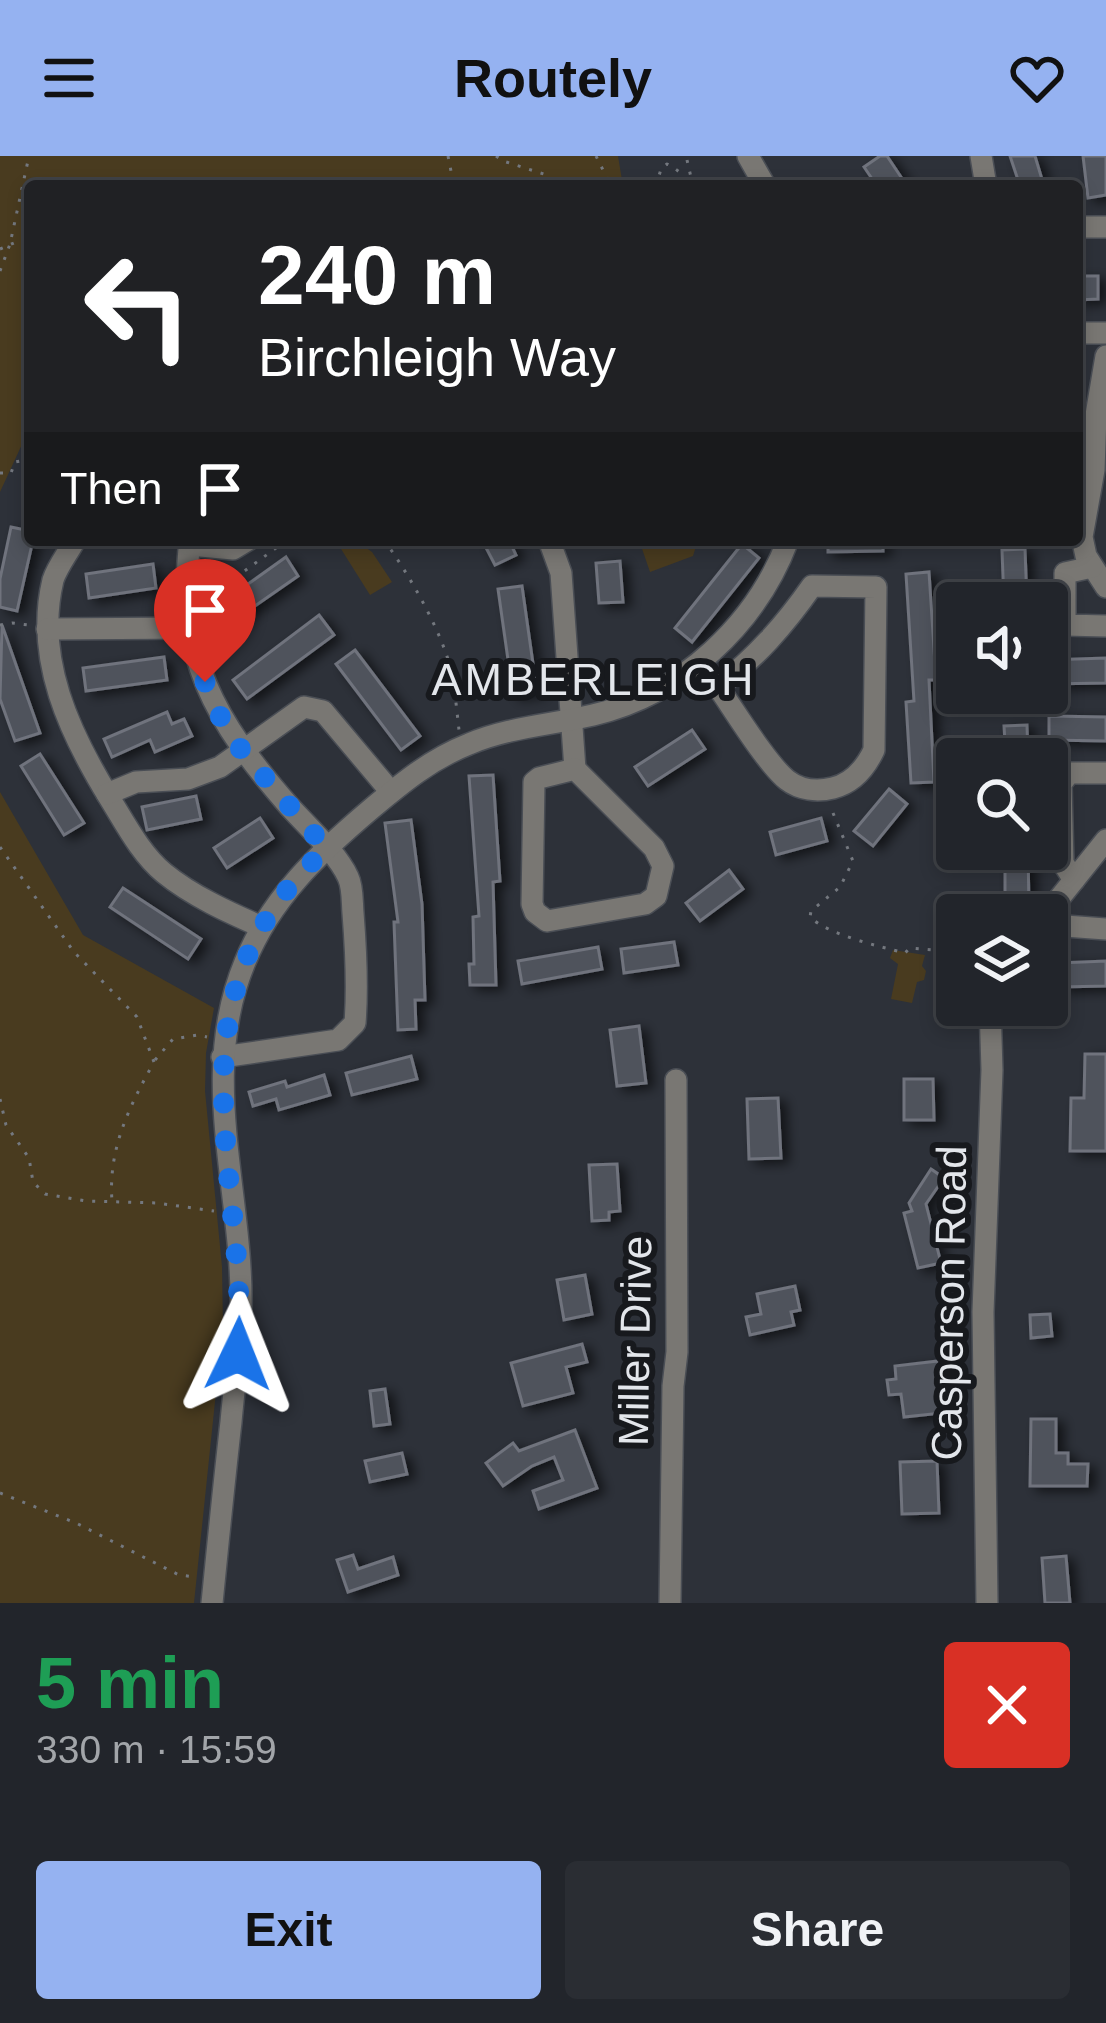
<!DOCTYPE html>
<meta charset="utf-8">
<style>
:root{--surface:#22252b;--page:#2a2d33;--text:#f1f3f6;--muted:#a2a5a9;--line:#3f4247;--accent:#95b2f1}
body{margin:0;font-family:Helvetica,sans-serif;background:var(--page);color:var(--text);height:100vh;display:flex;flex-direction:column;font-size:45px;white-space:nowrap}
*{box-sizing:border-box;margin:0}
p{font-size:39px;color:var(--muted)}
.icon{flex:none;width:66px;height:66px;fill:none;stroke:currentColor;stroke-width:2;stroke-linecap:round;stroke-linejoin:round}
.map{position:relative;height:1447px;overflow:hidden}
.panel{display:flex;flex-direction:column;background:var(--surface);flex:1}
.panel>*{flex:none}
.top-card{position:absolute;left:24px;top:24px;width:1059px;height:366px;border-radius:12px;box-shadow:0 6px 18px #0003,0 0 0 3px var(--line);background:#202124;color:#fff;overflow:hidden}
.tools{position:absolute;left:936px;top:426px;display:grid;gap:24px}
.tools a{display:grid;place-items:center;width:132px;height:132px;border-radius:12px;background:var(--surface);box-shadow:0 6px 18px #0003,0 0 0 3px var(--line);font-size:60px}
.pin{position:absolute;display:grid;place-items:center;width:102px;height:102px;color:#fff;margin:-123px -51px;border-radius:50% 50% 50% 0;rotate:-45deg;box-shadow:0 0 12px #0007}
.pin .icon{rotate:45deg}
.me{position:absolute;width:132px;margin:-66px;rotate:2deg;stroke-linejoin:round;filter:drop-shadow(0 0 9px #0008)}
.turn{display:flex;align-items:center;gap:42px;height:252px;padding:0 36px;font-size:54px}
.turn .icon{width:156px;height:156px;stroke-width:2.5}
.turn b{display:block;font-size:84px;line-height:102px}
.then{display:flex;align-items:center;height:114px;padding:0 36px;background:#0003;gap:24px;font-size:45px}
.round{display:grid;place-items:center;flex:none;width:126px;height:126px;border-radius:12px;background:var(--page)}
.summary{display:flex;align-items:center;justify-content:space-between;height:204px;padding:0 36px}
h1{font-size:72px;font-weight:800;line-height:90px;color:#1e9e55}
.primary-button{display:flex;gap:24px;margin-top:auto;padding:24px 36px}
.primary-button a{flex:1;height:138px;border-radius:12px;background:var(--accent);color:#111;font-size:48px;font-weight:800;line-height:138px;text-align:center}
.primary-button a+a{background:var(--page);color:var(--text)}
header{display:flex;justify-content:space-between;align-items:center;height:156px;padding:0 36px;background:var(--accent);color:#111;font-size:54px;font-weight:800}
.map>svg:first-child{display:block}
.green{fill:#493b1f}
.building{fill:#4f535c;stroke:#6f737d;stroke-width:3;filter:url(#shadow)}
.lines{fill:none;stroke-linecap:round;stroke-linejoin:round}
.minor-casing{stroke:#4a4e55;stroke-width:24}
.path{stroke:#74787f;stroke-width:3;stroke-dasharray:3 9;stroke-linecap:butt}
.minor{stroke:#797773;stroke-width:21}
.route{stroke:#1a73e8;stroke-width:21;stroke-dasharray:0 37.8}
.labels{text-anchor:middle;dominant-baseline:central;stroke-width:12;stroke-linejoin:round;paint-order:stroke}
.street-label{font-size:42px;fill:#e3e6eb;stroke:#17191d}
.neighbourhood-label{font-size:45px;letter-spacing:3px;fill:#e3e6eb;stroke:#17191d}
</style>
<header><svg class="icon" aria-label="menu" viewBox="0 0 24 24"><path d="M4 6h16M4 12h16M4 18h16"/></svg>Routely<svg class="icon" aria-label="heart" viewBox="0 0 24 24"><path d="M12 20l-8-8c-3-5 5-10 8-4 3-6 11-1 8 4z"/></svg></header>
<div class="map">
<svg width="1106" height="1447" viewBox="0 0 1106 1447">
<defs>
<filter id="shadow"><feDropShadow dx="7" dy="4" stdDeviation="6" flood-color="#0009"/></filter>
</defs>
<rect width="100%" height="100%" fill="#2d3139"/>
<!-- green -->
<g class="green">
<path d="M0 0H618L623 30H30V271L0 336Z"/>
<path d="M355 384 372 396 392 426 370 439 336 385Z"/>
<path d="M639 384H698L693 400 650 416Z"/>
<path d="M0 636 83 779 214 852 206 897 205 935 222 1111 223 1169 194 1447H0Z"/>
<path d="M893 794 925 799 922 810 926 815 924 824 917 826 912 847 891 843 898 808 890 802Z"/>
</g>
<!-- building -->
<g class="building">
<path d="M880 0H887L907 30H877L864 11Z"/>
<path d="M1010 0H1035L1044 30H1020Z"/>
<path d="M1083 0H1106V39L1088 42Z"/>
<path d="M1077 120H1098V143L1077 144Z"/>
<path d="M11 371 30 375V384H33L17 455 0 451V423Z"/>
<path d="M482 384H509L516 399 495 409Z"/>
<path d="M828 384H883V395L828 396Z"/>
<path d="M742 388 759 402 692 486 675 472Z"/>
<path d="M1025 393 1027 447H1004L1002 394Z"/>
<path d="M286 401 298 420 232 466 220 448Z"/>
<path d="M620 405 623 446 599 447 596 407Z"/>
<path d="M153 408 156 432 89 442 86 418Z"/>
<path d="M929 416 936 524H929L934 626 911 627 906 546 914 545 906 418Z"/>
<path d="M522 430 537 536 513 539 498 433Z"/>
<path d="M319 459 334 479 247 543 233 524Z"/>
<path d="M2 469 40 577 15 585 0 543Z"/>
<path d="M355 494 420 580 401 594 336 508Z"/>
<path d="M164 501 167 524 86 535 83 512Z"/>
<path d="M1106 502V527L1047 528V504Z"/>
<path d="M167 556 172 568 184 563 192 580 155 596 150 584 112 601 104 583Z"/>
<path d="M1049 560 1106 561V585L1049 584Z"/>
<path d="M1027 569 1028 603H1006L1004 570Z"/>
<path d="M692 574 705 593 648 630 635 611Z"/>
<path d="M40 598 84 667 64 679 21 610Z"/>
<path d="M493 619 500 725 493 726 496 829H470L469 808H474L473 761 479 760 469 620Z"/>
<path d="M889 633 907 648 873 690 854 675Z"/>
<path d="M196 640 201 663 147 674 142 651Z"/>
<path d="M260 662 273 682 227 712 214 692Z"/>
<path d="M821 662 827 685 776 699 770 676Z"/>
<path d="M411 664 422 748 425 844H415L416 873 398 874 394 766H398L385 667Z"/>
<path d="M1005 693H1028L1029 753H1005Z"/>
<path d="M729 714 743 733 700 765 686 747Z"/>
<path d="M123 732 201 783 188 803 110 751Z"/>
<path d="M674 786 678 809 624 817 621 793Z"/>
<path d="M598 791 602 813 522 828 518 805Z"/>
<path d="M1106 805V830L1060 831 1059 807Z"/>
<path d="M639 870 646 927 617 930 610 874Z"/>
<path d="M1085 898H1106V995H1070L1071 942H1084Z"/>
<path d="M411 900 417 923 352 939 346 917Z"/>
<path d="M324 919 330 939 279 954 276 943 253 950 249 936 285 925 287 931Z"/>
<path d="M904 923H933L934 964H904Z"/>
<path d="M778 942 781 1002 749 1003 747 943Z"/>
<path d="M617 1008 620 1055 609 1056V1064L592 1065 589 1009Z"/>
<path d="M931 1013 944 1022 926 1048 941 1107 918 1112 904 1057 912 1055 909 1047Z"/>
<path d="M585 1119 592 1158 564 1164 557 1124Z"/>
<path d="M795 1130 800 1154 791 1156 794 1169 750 1179 746 1161 761 1158 757 1138Z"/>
<path d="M1050 1158 1052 1180 1031 1182 1030 1159Z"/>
<path d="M582 1188 587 1206 566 1211 573 1237 523 1250 511 1207Z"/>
<path d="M938 1205 942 1257 904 1261 901 1238 889 1239 887 1224 896 1223 895 1210Z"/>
<path d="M385 1233 390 1268 374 1270 370 1235Z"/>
<path d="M1031 1263H1056V1297H1068V1308H1088L1087 1330H1030Z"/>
<path d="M575 1274 597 1332 539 1353 533 1335 563 1324 554 1301 532 1310 503 1330 486 1307 513 1287 519 1295Z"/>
<path d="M402 1297 407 1318 370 1326 365 1305Z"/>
<path d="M937 1305 939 1357 902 1358 900 1306Z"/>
<path d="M353 1399 358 1413 393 1401 398 1419 348 1436 337 1404Z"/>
<path d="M1066 1400 1070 1447H1045L1042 1402Z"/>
</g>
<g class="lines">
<!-- minor casing -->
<g class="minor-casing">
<g id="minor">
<path d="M748 0 765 30"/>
<path d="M981 0 986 30"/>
<path d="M1077 71H1106"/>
<path d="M1077 177H1106"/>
<path d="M1106 200 1096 259 1094 314 1082 381 1086 400 1106 431"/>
<path d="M75 384C68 397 57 411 53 424 34 503 70 578 110 643 126 669 141 698 164 717 192 740 230 757 262 771"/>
<path d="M190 384C176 501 215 565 289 650 307 670 337 697 348 721 353 731 352 746 353 757 356 795 358 830 355 867L338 884 222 901"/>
<path d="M549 384 561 417 575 613"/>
<path d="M190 389 233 393 248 384"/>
<path d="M1092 411 1065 417V469L1106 470"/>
<path d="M812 430 876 431 874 594C865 613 853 627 833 632 817 636 800 634 787 624 767 608 734 554 718 531 756 501 784 470 812 430Z"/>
<path d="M47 473 191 472"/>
<path d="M575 613 654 692 663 710 656 740 645 748 547 765 535 756 532 748 534 626 539 622Z"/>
<path d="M107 638 136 626 188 623 220 611 304 551 323 555 391 636"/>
<path d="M1074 724 1063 707 1061 628 1069 617H1106"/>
<path d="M1046 759 1106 684"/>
<path d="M1047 762 1065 770 1106 773"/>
<path d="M212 1447C218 1387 224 1326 231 1266 234 1230 240 1193 241 1157 244 1038 197 921 245 806 271 742 319 697 371 653 402 627 431 603 469 588 509 571 551 569 593 559 682 538 756 469 788 384"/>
<path d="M670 1447 673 1230 677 1196 676 924"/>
<path d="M987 1447 983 1156 992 914 990 849"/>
</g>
</g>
<!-- path -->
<g class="path">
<path d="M448 0 454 30"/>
<path d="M496 0 503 5 550 20 555 30"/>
<path d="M596 0 611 30"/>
<path d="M687 4 693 30"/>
<path d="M656 30 661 13 667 8C677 13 685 19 687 30"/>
<path d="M0 93 30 80"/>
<path d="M0 115 10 88 29 0"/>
<path d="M0 317H11L15 306 30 303"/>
<path d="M384 384C409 418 443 477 452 518 455 536 457 556 459 574"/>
<path d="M665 384 668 389 676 384"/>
<path d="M206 443 287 384"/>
<path d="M0 469 12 467 28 469"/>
<path d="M833 657 853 705 840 731 811 755 810 761C829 779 878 790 905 797L910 792 935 794 944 786H957"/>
<path d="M0 691 74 796 137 861 154 906C129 951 108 993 112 1045"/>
<path d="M155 904 173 883 198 879 207 881"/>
<path d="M0 943 6 969 29 1002 33 1026 45 1038 86 1045 157 1047 214 1055"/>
<path d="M0 1337 76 1367 179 1419 196 1421"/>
</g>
<!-- minor -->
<use href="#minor" class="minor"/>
</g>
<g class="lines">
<!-- route -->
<path class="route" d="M205 526 221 562 242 595 326 692C307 711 287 731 272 755 180 892 249 1047 238 1198"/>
</g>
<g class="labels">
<!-- street labels -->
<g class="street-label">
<text transform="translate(949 1147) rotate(-89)">Casperson Road</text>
<text transform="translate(635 1185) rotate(-89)">Miller Drive</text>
</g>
<!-- neighbourhood labels -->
<g class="neighbourhood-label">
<text x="594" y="523">AMBERLEIGH</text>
</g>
</g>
</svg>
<div class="tools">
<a><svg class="icon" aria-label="sound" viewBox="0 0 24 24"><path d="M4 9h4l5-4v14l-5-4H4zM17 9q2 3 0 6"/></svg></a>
<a><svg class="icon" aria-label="search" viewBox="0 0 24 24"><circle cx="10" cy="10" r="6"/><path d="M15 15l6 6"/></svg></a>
<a><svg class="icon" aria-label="layers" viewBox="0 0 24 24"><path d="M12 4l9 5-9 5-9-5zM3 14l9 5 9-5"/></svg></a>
</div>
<div class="pin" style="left:205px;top:526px;background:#d93025"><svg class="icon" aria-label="arrive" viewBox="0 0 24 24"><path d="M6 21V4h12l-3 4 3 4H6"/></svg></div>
<svg class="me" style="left:238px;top:1198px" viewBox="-20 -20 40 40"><path d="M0-17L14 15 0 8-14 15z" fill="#1a73e8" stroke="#fff" stroke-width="4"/></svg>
<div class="top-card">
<div class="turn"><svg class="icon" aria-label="left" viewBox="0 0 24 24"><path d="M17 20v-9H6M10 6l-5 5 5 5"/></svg><div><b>240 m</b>Birchleigh Way</div></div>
<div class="then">Then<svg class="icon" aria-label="arrive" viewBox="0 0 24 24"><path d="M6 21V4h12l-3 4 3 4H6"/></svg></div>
</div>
</div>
<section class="panel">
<div class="summary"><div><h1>5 min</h1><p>330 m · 15:59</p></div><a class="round" style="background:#d93025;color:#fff"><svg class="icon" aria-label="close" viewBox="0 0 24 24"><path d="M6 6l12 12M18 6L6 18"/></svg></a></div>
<div class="primary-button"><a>Exit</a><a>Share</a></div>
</section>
